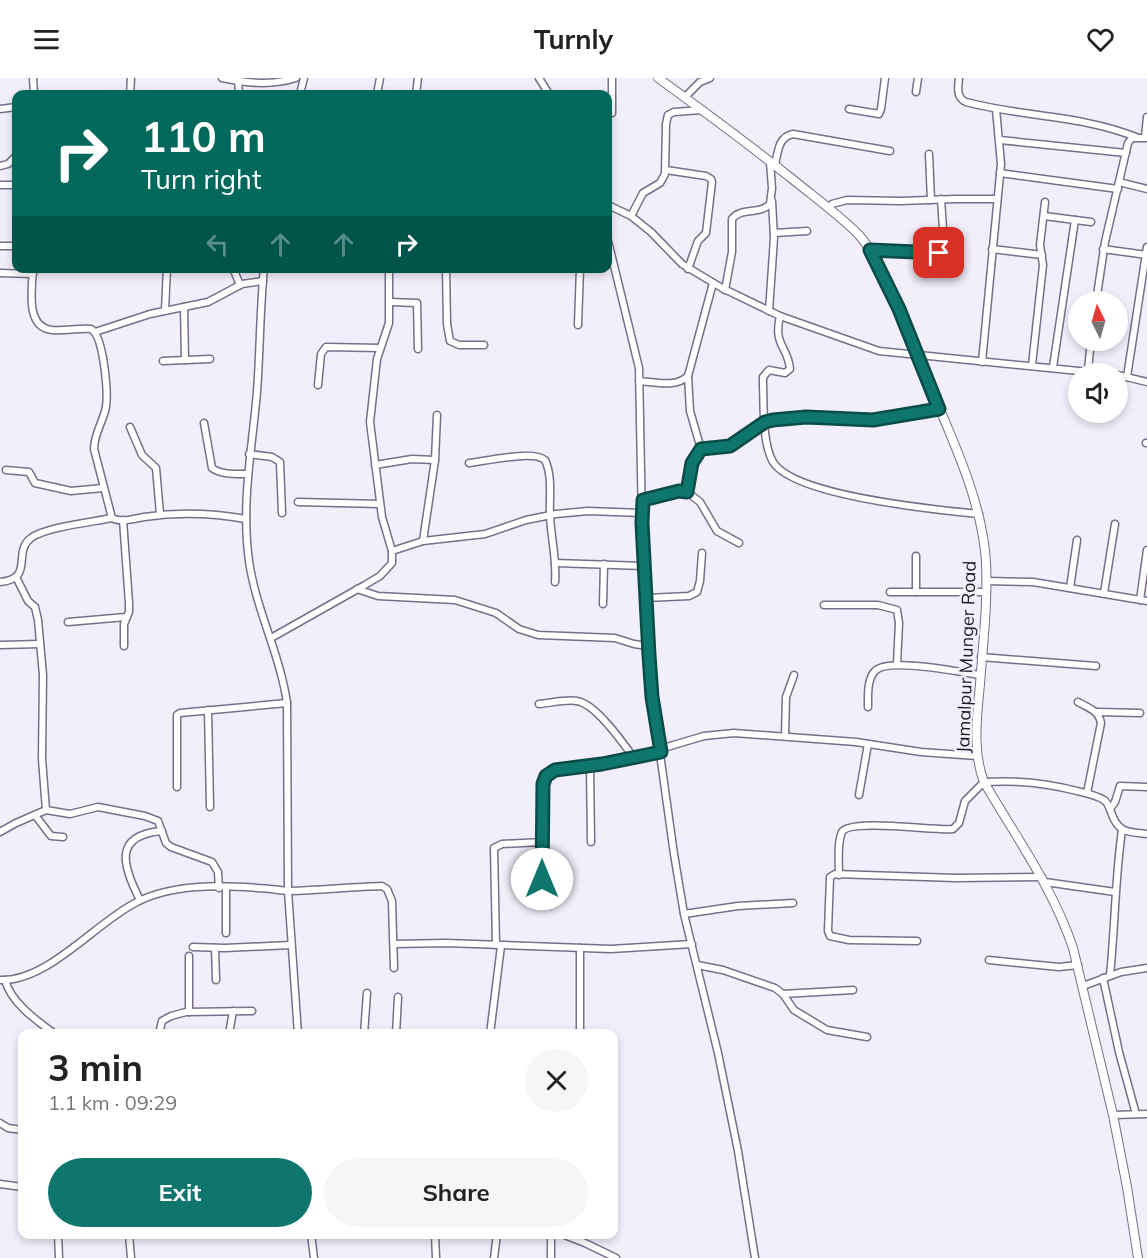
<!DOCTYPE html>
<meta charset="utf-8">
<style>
:root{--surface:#fff;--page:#f6f6f6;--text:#222;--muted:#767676;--accent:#0f766e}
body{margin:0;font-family:Mulish,sans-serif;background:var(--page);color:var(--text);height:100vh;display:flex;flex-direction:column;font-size:22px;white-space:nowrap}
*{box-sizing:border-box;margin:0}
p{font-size:20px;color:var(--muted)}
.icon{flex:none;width:33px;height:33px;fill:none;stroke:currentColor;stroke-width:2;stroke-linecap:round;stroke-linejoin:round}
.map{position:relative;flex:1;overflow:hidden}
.details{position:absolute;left:18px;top:951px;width:600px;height:210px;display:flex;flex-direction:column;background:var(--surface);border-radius:12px;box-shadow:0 3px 9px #0003}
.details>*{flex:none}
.top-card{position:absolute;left:12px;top:12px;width:600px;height:183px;border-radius:12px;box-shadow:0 3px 9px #0003;background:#00695c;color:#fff;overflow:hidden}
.needle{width:39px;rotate:355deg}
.buttons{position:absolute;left:1068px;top:213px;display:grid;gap:12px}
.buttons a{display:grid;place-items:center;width:60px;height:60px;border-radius:50%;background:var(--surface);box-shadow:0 3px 9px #0003;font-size:30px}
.pin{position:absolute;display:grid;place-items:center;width:51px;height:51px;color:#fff;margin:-26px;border-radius:12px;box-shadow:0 3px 9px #0006}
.me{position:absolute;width:66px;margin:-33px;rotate:0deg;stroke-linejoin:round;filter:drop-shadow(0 0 4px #0008)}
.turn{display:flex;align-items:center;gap:21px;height:126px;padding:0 30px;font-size:27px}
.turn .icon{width:78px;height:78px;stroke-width:2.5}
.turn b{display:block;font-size:42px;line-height:51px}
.lanes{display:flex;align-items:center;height:57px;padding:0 30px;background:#0003;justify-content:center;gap:30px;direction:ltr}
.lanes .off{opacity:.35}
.round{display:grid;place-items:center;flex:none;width:63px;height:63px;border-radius:32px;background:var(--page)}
.overview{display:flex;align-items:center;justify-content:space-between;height:102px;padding:0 30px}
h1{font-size:36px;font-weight:700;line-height:45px}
.button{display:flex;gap:12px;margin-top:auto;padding:12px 30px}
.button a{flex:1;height:69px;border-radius:36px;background:var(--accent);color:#fff;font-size:24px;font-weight:700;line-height:69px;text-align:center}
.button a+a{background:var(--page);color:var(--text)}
header{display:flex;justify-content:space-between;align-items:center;height:78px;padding:0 30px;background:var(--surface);font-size:27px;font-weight:700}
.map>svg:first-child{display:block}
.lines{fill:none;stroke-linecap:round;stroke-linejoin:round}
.minor-casing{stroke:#786f8b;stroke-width:9}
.tertiary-casing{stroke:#786f8b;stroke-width:10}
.minor{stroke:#fff;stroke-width:6}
.tertiary{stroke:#fff;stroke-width:8}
.route-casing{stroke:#0a4d48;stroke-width:15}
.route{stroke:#0f766e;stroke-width:10}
.labels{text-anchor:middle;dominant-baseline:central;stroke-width:5;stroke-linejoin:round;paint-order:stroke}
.street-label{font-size:18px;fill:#1f1b26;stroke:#f2eefb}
</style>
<header><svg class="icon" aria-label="menu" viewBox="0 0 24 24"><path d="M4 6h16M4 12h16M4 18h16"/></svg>Turnly<svg class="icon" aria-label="heart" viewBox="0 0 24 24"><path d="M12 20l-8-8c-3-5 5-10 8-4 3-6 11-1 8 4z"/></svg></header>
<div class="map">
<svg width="1147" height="1180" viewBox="0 0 1147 1180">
<rect width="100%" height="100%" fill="#f2eefb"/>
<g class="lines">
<!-- minor casing -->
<g class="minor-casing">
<g id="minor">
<path d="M33 0 34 16"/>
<path d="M222 0C247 5 271 8 296 0"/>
<path d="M539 0 549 16"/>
<path d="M959 0C958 9 956 20 966 24 1022 39 1081 37 1136 59"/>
<path d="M238 1 239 16"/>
<path d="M916 14 918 0"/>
<path d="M130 16 131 0"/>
<path d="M300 16 304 0"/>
<path d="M377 16 380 0"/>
<path d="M416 16 418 0"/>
<path d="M685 19 700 4 710 0"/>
<path d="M0 31 16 29"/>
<path d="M849 31 879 36 881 31 885 0"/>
<path d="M612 35V0"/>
<path d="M1145 59 1147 39"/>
<path d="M1000 62 1126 75"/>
<path d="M929 76 931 122"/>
<path d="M775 87C778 74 778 59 793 56L890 73"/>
<path d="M0 88 8 86 16 78"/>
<path d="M666 92 706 98 711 101 712 104 706 155 698 163 688 191"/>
<path d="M1000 95 1118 111"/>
<path d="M1119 104 1147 111"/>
<path d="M0 107H16"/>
<path d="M608 127 631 138 651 154 682 186 722 210 780 238 879 273 1109 296"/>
<path d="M827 129 832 126 847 122 901 123 955 121H996"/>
<path d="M631 138 643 115 660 105 665 96 666 46 668 37 674 34 702 32"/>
<path d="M1044 138 1091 144"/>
<path d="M774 155 807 153"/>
<path d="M608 163 639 290 642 445 649 577 652 619 674 776 684 836 718 975 738 1073 755 1180"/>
<path d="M0 168H16"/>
<path d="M992 171 1042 177"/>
<path d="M1103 171 1147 177"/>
<path d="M870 172 933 175 942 173 944 166 941 121"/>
<path d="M33 190C32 211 25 249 52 252 65 253 78 250 91 251 104 258 108 315 106 329 103 344 94 356 94 371L112 440C121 445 133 441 144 439 178 434 212 435 246 441"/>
<path d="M233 190 240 207"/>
<path d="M264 190C260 231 260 273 257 314 252 372 241 425 249 483 256 532 280 576 287 625L288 813 298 956"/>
<path d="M446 190 447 246 450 263 459 267H484"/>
<path d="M0 195 33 196"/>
<path d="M725 212 732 174V141C741 129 760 137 770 126L772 110 770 84"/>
<path d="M390 224 417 225 418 271"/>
<path d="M1096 224 1105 164 1128 65 1132 60H1147"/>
<path d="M184 229 185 282"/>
<path d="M165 232 167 190"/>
<path d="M769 233 774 160 772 123"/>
<path d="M780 238C773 268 788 268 790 291L785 295 769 292 763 299V307C764 328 762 365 773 384 794 418 937 432 979 436"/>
<path d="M578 247 580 190"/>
<path d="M95 254 150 236 208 224 242 206 263 203"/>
<path d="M163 283 210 281"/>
<path d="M982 284 1001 86 996 31"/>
<path d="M1032 287 1043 187 1040 167 1045 124"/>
<path d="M1053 289 1075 142"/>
<path d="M1088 292 1091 262"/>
<path d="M1118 297 1147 304"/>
<path d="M688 298 690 333 701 371"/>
<path d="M1127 299 1147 169"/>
<path d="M639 303C655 304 676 310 688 298L713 205"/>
<path d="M318 307 321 276 326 269 380 270"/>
<path d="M204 345 212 390C221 397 236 396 247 396"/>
<path d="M130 349 142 377 156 390 160 436"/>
<path d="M1146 365H1147"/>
<path d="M249 376 272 379 280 384 282 435"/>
<path d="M469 385C486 383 533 372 545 382 553 399 549 420 550 438 551 460 557 482 555 504"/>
<path d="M375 387 412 381 435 382"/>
<path d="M6 392 29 394 35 405 71 413 103 410"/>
<path d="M687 414 692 385 701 371 730 368 764 344 773 341 806 339 863 343 939 331"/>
<path d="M643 422 679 413 687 414 700 424 717 453 739 465"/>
<path d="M298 424 380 426"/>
<path d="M123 442 129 525V534L124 546V568"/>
<path d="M423 463 435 382 437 337"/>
<path d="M392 473 423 463 485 456 526 442 556 436 588 433 642 435"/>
<path d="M555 485 644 488"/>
<path d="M16 499 28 523 35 529 38 542 43 597 42 681 46 732"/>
<path d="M986 503 1033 504 1147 523"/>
<path d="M0 504C35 501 12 474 31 460 45 449 93 444 112 440"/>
<path d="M1070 510 1077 462"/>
<path d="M357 511 378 518 455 522 496 535 519 551 538 557 615 560 634 566 648 568"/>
<path d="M890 514H986"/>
<path d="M916 514V478"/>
<path d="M1104 515 1115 446"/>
<path d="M646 520 689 518 697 514 700 503 702 475"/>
<path d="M1140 522 1147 472"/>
<path d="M603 526 604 486"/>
<path d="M824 527H878L897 532 899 545 897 586"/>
<path d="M68 544 126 539"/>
<path d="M271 560 365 507 380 498 392 485V473L382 439 370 344 377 281 389 245V190"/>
<path d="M0 567 40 566"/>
<path d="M981 579 1096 588"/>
<path d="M1078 624C1089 630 1099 633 1101 645L1087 715"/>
<path d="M539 626C551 625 566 621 577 623 596 626 623 665 634 680"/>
<path d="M868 629C868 618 867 601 875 593 887 579 961 594 980 597"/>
<path d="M208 632 210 729"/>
<path d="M1097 634 1140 635"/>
<path d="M785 658 786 619 794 597"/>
<path d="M660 671 704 658 734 655 856 664 921 674 977 678"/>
<path d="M590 688 591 764"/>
<path d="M177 709V637L180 635 287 625"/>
<path d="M859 717 868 666"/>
<path d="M1110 731 1115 724 1120 708 1147 709"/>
<path d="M35 737 51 758 63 759"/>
<path d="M0 754 16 745 46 732 70 736 98 729 145 738 158 743 166 765 171 769 212 784 218 794 219 810"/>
<path d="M839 797C839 784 837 765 842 754 850 740 935 753 953 751L959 745 965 723 984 704C1016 702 1046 705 1077 713 1086 715 1096 717 1104 722 1108 725 1109 729 1111 734 1118 755 1127 754 1147 756"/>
<path d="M542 801 543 706 546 698 555 692 602 686 661 673"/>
<path d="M1045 804 1115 814"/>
<path d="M140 822C123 789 112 757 162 753"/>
<path d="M684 836 738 828 793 825"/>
<path d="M226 855V809"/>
<path d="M917 863 849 862 830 858 828 853 830 799 835 796 956 800 1042 799"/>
<path d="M394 866 446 865 611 871 692 866"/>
<path d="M496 867 494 770 502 766 542 764"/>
<path d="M193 869 225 870 291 867"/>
<path d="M215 870 216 902"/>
<path d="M580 870V956"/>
<path d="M189 878V934"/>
<path d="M989 882 1059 889 1078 887"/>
<path d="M697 887 723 892 775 910 783 916 794 932 827 952 867 959"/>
<path d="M1110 897C1115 849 1115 801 1122 752"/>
<path d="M1103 900 1119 974 1136 1036"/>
<path d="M0 902C48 904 96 844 137 824 172 806 219 807 258 810 269 810 280 813 290 813 321 812 351 809 382 808L387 811 392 823 394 890"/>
<path d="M5 902C11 925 37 943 55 956"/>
<path d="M1083 908 1121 894 1147 890"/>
<path d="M783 916 853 912"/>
<path d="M159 956 162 943 171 938 186 934 252 933"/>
<path d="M229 956 233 933"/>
<path d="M364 956 367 915"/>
<path d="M396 956 398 919"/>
<path d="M490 956 501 868"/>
<path d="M1113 1037 1147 1036"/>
<path d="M0 1045 8 1050 22 1052"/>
<path d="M0 1106 22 1109"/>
<path d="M58 1156 59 1180"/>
<path d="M129 1156 131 1180"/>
<path d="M311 1156 314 1180"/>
<path d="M435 1156 436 1180"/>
<path d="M562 1156 585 1165 616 1180"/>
<path d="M494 1180 497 1156"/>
<path d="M551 1180V1156"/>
</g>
</g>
<!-- tertiary casing -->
<g class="tertiary-casing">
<path id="tertiary" d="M658 0C705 34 751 68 796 104 817 121 839 137 858 156 885 185 908 253 923 291 947 351 982 418 986 484 988 524 983 565 980 606 977 638 972 673 984 704 1016 759 1053 810 1073 870L1113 1037 1127 1109 1138 1180"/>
</g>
<!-- minor -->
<use href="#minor" class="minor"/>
<!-- tertiary -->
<use href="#tertiary" class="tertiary"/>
</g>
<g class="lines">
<!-- route casing -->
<g class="route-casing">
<path id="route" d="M542 801 543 706 546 698 555 692 602 686 661 674 652 619 649 577 642 445 643 422 679 413 687 414 692 385 701 371 730 368 765 344 773 342 806 339 873 342 939 331 899 231 870 172 939 175"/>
</g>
<!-- route -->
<use href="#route" class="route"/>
</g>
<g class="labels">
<!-- street labels -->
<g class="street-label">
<text transform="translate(966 579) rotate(-88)">Jamalpur Munger Road</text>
</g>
</g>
</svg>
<div class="buttons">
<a><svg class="needle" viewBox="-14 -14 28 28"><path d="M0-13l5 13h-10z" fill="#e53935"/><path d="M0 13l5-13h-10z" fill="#767676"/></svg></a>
<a><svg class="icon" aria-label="sound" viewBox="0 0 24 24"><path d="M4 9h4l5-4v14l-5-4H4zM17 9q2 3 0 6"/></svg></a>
</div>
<div class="pin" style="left:939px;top:175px;background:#d93025"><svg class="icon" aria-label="arrive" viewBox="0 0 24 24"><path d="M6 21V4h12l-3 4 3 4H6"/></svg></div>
<svg class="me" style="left:542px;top:801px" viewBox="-20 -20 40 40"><circle r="19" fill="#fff"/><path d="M0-13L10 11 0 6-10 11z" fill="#0f766e"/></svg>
<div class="top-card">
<div class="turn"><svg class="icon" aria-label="right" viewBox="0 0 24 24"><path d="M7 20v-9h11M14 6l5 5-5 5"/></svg><div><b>110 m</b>Turn right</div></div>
<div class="lanes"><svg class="icon off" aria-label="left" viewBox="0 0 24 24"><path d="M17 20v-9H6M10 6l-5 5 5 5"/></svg><svg class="icon off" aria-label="ahead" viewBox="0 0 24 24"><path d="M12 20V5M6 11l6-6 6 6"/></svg><svg class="icon off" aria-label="ahead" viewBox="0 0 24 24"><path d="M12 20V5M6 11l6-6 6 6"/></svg><svg class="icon" aria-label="right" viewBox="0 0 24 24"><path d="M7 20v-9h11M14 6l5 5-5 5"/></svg></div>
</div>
<section class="details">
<div class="overview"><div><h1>3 min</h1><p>1.1 km · 09:29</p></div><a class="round"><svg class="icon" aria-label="close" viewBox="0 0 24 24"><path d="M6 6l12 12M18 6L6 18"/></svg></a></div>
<div class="button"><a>Exit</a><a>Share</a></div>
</section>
</div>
